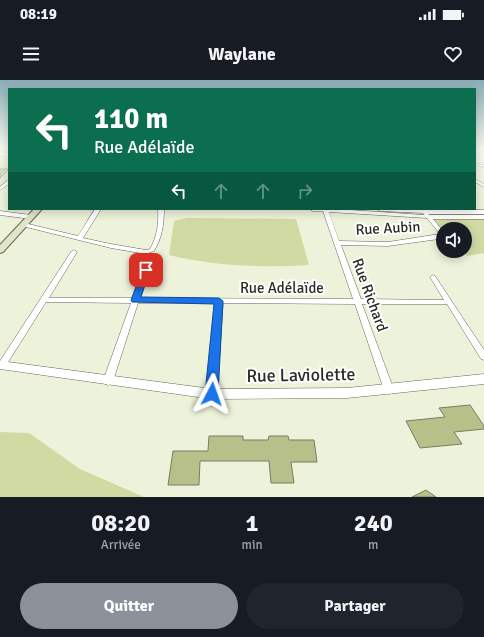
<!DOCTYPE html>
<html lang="fr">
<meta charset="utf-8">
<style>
:root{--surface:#171b24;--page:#20242c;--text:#f1f3f6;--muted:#9ea1a6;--accent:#8c9099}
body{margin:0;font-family:Signika,sans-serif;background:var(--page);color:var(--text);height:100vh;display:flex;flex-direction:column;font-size:15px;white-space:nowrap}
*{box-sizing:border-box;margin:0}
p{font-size:13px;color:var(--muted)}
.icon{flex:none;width:22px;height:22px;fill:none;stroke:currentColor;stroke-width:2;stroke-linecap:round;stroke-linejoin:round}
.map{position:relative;height:417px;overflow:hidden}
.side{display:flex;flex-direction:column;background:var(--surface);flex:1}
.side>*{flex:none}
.guide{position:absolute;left:8px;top:8px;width:468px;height:122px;border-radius:0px;box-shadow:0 2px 10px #0003;background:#0b6e4f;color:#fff;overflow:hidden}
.fabs{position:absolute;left:436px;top:142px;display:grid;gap:8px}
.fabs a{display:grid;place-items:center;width:36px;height:36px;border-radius:50%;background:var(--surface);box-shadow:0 2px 10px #0003;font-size:20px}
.pin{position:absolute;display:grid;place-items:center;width:34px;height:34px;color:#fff;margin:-17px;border-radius:8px;box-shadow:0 2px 6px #0006}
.me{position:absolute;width:44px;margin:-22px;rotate:4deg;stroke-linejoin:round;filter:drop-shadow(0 0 3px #0008)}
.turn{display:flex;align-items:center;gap:14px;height:84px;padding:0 20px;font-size:18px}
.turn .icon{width:52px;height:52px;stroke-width:2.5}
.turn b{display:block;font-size:28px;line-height:34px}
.lanes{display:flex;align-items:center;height:38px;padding:0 20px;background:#0003;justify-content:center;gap:20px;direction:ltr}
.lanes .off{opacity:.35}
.eta{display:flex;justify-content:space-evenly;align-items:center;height:68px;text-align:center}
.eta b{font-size:24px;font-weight:700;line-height:28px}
.primary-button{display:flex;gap:8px;margin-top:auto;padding:8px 20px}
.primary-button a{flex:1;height:46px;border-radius:24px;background:var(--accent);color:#fff;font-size:16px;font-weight:700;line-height:46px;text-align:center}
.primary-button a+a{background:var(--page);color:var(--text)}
.status{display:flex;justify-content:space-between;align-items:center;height:28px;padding:0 20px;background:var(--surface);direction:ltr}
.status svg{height:11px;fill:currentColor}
header{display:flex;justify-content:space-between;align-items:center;height:52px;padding:0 20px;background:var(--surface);font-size:18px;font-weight:700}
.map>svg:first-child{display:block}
.built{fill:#e0e6c7}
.green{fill:#d1daa3}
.building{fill:#b7c088;stroke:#787c67}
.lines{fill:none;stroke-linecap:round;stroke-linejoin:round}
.minor-casing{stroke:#656954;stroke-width:1}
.tertiary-casing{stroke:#656954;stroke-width:1}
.secondary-casing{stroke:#656954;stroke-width:2}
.minor{fill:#fff;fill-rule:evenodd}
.tertiary{fill:#fff;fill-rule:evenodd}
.secondary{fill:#e1e4c8;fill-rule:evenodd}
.route{fill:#1a73e8;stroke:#114b97}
.labels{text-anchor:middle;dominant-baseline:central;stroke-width:4;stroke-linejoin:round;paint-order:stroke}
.street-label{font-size:15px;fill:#2b2c24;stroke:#fff}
.near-street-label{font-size:18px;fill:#2b2c24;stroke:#fff}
</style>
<div class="status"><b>08:19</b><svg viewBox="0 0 49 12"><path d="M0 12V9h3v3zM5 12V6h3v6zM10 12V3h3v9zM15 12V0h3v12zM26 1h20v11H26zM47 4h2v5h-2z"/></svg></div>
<header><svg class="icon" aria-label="menu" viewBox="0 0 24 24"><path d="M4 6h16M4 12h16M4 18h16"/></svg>Waylane<svg class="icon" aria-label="heart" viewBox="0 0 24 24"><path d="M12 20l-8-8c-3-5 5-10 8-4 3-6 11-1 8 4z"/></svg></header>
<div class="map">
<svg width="484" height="417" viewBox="0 0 484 417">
<rect width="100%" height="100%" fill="#edf2da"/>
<!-- built -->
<path class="built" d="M0 74 9 75V102L0 109Z"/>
<!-- green -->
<g class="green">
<path d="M429 137H484V173L467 176 461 171H465V149H443V155Z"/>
<path d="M187 138 296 139 309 185C263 188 214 186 169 175L174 141Z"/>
<path d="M0 352 29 353 80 389 144 417H0Z"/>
</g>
<!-- building -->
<g class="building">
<path d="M0 89H9L0 98Z"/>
<path d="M470 325 484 346V349L454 352 462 364 420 368 406 341 445 337 439 328Z"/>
<path d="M209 356H243V360H268L269 356H288L289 360H314L317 382H291L294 403H271L269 381H200L199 405H168L173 371H208Z"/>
<path d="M426 410 436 417H412Z"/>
</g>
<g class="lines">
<!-- minor casing -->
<g class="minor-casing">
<g id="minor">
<path d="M475 83 484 85V87L475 85Z"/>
<path d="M475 99 484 104V107L475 102Z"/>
<path d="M7 101H9V104L0 110V107Z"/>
<path d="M95 129H101L83 158 111 164 146 170 150 169C157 157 159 143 158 129H164C164 144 162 158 154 171L146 174 111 168 22 146 21 145 24 143 78 156Z"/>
<path d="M310 129H336L424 135 423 133 380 131 377 129 484 130V134H428L430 135H484V139H433L443 151V157L439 159 388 166 341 165 361 219 444 220 430 197 433 195 435 196 484 270V280L481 279 447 224H362L394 310 392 313 389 314 386 313 384 310 355 224 223 223 217 314 215 317 212 318 209 317 207 314 215 223H138L113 301 111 304 108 305 105 304 103 301 131 223 46 222 5 287 0 288V281L71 172 74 170 77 172 49 218H133L143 190 146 188 149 190 140 218 353 219 323 131H313ZM329 132 427 138 440 154 388 162 339 161Z"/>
<path d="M0 131 31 135 34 137 31 139 0 135Z"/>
</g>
</g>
<!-- tertiary casing -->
<g class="tertiary-casing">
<g id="tertiary">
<path d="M0 72 9 73V77L0 76Z"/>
<path d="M0 281 212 309 347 308 484 294V304L347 318 212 319 0 289Z"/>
</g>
</g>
<!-- secondary casing -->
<g class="secondary-casing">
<path id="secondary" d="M34 129H42L3 172 0 173V165Z"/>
</g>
<!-- minor -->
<use href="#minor" class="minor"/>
<!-- tertiary -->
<use href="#tertiary" class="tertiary"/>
<!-- secondary -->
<use href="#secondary" class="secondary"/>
</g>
<!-- sky -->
<linearGradient id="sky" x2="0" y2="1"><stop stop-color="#89adb6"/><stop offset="0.54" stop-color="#f7f9ee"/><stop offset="1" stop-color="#f7f9ee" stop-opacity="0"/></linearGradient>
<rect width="484" height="127" fill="url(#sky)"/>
<!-- route -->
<path class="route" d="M143 188H149L150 190 141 217 219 218 223 221 218 314 216 318 212 319 207 318 205 314 214 224 132 222 131 220Z"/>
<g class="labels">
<!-- street labels -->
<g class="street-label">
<text transform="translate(388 148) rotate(-3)">Rue Aubin</text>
<text x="282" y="208">Rue Adélaïde</text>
<text transform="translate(370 215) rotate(70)">Rue Richard</text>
</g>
<!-- near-street labels -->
<g class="near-street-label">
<text transform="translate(301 295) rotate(-1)">Rue Laviolette</text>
</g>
</g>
</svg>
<div class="fabs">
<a><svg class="icon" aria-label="sound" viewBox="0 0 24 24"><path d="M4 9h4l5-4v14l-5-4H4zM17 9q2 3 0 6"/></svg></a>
</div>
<div class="pin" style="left:146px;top:190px;background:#d93025"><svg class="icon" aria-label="arrive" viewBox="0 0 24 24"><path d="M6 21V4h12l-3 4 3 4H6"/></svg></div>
<svg class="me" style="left:212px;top:314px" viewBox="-20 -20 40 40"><path d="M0-17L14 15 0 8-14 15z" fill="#1a73e8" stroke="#fff" stroke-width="4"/></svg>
<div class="guide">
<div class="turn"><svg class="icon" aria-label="left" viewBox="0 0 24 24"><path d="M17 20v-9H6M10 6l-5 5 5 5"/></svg><div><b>110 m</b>Rue Adélaïde</div></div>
<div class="lanes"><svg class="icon" aria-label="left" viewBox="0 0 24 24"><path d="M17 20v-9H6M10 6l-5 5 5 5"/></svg><svg class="icon off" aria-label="ahead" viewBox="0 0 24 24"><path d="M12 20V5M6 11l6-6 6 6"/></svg><svg class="icon off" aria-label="ahead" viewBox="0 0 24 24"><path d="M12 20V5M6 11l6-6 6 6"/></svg><svg class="icon off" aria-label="right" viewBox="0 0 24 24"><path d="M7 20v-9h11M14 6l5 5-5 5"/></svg></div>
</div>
</div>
<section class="side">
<div class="eta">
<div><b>08:20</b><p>Arrivée</p></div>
<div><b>1</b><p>min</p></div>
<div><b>240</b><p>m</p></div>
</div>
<div class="primary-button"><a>Quitter</a><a>Partager</a></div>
</section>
